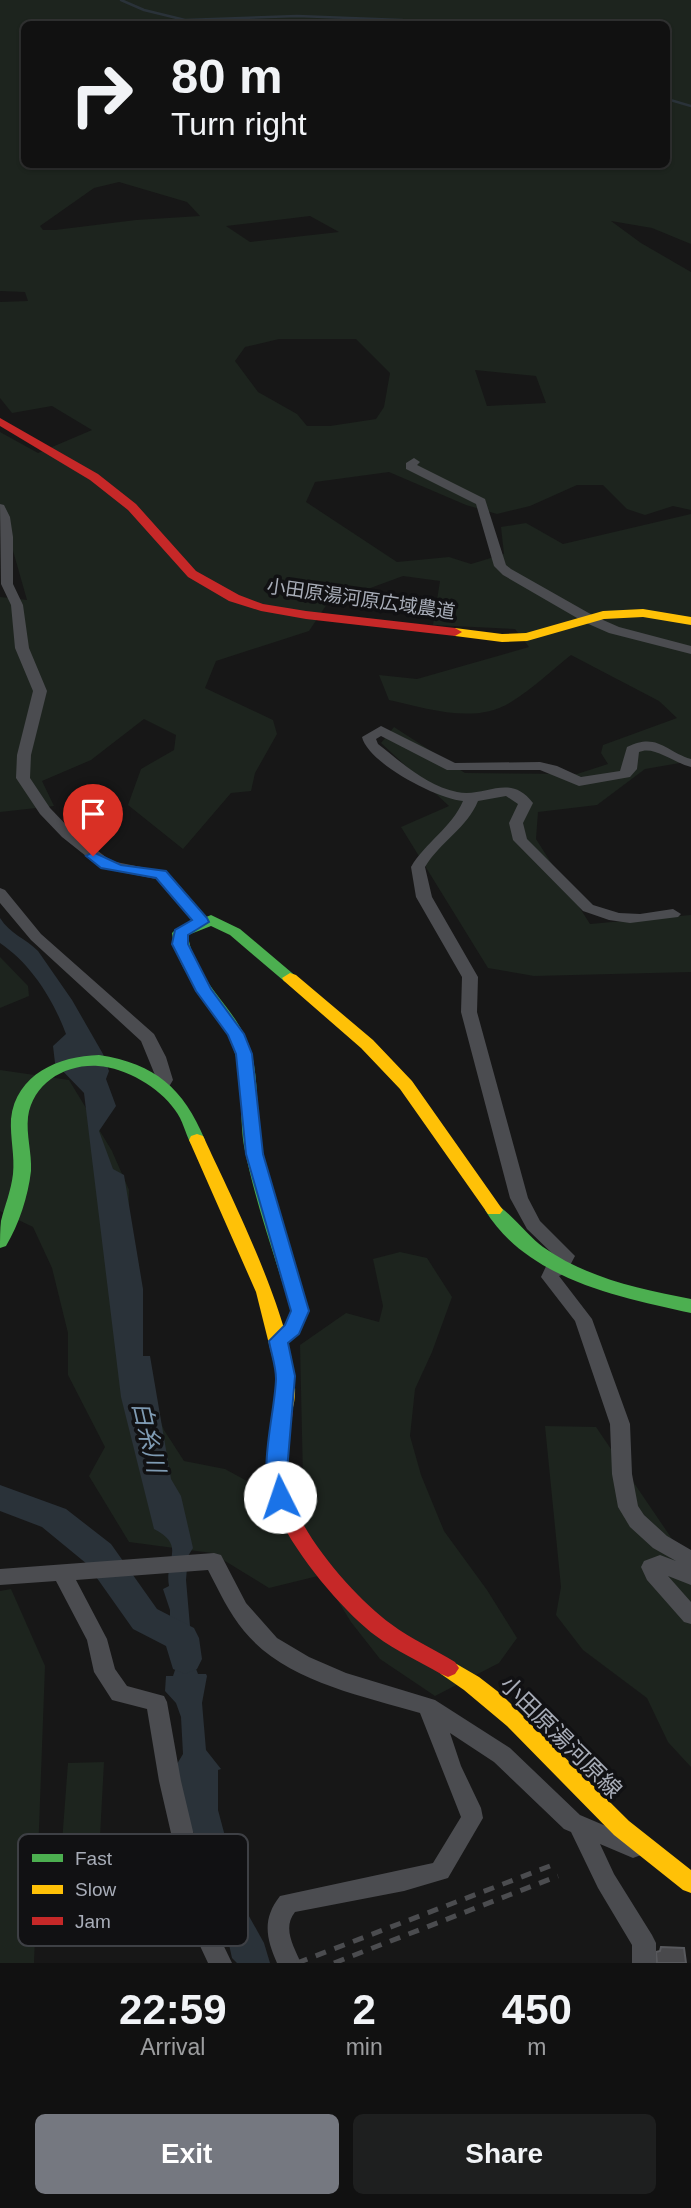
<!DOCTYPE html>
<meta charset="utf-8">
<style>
:root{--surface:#111;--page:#1e1f1f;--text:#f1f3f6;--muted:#9c9d9f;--line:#303131;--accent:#757880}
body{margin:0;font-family:Arial,"Noto Sans JP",sans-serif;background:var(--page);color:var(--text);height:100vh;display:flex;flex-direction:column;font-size:26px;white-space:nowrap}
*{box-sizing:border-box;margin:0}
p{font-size:23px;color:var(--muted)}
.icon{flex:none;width:38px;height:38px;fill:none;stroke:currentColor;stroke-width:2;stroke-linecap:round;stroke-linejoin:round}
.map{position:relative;height:1963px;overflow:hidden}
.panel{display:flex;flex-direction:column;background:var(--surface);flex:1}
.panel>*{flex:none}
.top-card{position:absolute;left:21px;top:21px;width:649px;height:147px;border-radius:10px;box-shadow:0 2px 5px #0004,0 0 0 2px var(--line);background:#111;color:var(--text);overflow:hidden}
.pin{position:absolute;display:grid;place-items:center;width:60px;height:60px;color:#fff;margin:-72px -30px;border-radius:50% 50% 50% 0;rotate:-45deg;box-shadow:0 0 7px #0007}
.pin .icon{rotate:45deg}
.me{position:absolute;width:77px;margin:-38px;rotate:356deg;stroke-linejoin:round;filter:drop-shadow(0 0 5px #0008)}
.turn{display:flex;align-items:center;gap:24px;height:147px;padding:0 35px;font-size:32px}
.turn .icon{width:91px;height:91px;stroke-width:2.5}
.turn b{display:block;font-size:49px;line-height:60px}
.eta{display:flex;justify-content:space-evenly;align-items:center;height:119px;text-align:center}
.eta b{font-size:42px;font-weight:800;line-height:49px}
.action{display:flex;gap:14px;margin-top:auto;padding:14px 35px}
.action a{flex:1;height:80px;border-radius:10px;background:var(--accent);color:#fff;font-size:28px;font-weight:800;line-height:80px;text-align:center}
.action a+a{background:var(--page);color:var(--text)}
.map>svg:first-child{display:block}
.green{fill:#1d241e;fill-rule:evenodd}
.water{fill:#2a3239}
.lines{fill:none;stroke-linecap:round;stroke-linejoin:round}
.stream{stroke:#2a3239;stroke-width:2.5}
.river{fill:#2a3239;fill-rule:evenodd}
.building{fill:#49494c;stroke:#58595d;stroke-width:2}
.street{fill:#4b4c50;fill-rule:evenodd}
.fast{fill:#4caf50;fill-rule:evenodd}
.slow{fill:#ffc107;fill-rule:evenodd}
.jam{fill:#c62828;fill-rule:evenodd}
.rail{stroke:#4b4c4f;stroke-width:5;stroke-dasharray:11 9;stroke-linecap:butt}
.route{fill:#1a73e8;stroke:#114b97;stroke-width:2}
.labels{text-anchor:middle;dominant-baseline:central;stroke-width:7;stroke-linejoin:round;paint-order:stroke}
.street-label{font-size:19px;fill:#a8adb8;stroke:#111113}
.near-street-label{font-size:23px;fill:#a8adb8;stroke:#111113}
.near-water-label{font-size:24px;font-style:italic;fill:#7f9bb3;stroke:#111113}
.key{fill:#111113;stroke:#3e4045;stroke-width:2}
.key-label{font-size:19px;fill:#a8adb8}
</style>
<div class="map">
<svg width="691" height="1963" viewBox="0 0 691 1963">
<rect width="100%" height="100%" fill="#171717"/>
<!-- green -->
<g class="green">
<path d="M0 0H691V244L652 228 611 221 641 243 691 272V510L673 506 645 515 627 509 603 485H577L530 506 497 514 466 505 389 472 315 482 306 502 397 562 449 557 471 564 504 554 501 527 526 523 563 544 691 514V761L645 769 597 805 538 812 536 839 590 924 691 915V972L534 976 488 968 401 827 449 806 381 743 394 727 465 773 577 774 608 764 601 753 603 745 677 718 659 701 571 655C551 671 532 689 511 702 475 725 426 708 389 700L379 675 417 679 529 647 515 629 433 625 440 581 403 576 327 604 309 631 216 661 205 688 273 720 277 734 255 773 251 791 231 793 183 849 128 805 141 769 174 750 176 735 144 719 91 760 42 781 54 806 0 812V597L27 600 6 526 0 520V432L38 453 92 430 52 406 12 413 0 398V302L28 301 25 292 0 291ZM24 24H667V164H24ZM119 182 187 202 200 216 136 220 55 230H43L40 226 94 188ZM310 216 339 232 250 242 226 226ZM279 339H356L390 373 384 407 376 419 330 426H307L297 414 258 392 235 361 245 347ZM475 370 536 376 546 403 487 406Z"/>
<path d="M0 957 28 986 29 996 0 1008Z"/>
<path d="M0 1070 69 1080 112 1151 129 1190 126 1304 135 1359 164 1430 184 1461 225 1469 258 1487 303 1479 300 1345 346 1313 379 1322 383 1306 373 1259 400 1252 427 1258 452 1297 432 1352 415 1389 410 1436 421 1475 444 1531 487 1590 517 1638 499 1663 435 1696 380 1659 351 1622 322 1575 269 1588 212 1553 129 1542 89 1476 105 1447 68 1375V1333L52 1268 33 1227 0 1211Z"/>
<path d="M545 1426 596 1427 691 1567V1767L668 1742 647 1698 583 1650 556 1615 561 1587Z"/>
<path d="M11 1589 45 1666 34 1963H0V1591Z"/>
<path d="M104 1762 99 1855 61 1856 68 1763Z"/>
</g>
<!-- water -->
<path class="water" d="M0 918C10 934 25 938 38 951L72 1000 103 1054 109 1071 106 1079 116 1106 99 1131 113 1169 124 1175 143 1289V1356H150L171 1479 181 1496 193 1548 188 1556 186 1580 193 1661 198 1674H206L207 1676 202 1703 206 1750 221 1769 218 1770V1810L230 1855 239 1872 240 1900 264 1943 270 1963H237L232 1958 218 1895 207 1871 205 1849 189 1826 177 1764 183 1754 181 1717 176 1703 165 1691 166 1676H173L176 1667V1652L170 1642V1610L163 1589 169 1586C164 1559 187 1546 154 1529L121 1397 84 1093 55 1063 53 1046 66 1034C53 999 31 964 0 943Z"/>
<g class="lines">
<!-- stream -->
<g class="stream">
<path d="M121 0 144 10 185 20 297 16 402 20 427 24"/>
<path d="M667 99 691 106"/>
</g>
<!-- river -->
<path class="river" d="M0 1485 66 1509 111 1544 157 1609 194 1628 199 1638 202 1659 197 1669 185 1674 173 1669 166 1646 133 1629 87 1564 42 1527 0 1511Z"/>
</g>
<!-- building -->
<path class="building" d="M661 1947 684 1948 686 1963H657L656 1952 660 1951Z"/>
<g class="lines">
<!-- street -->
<g class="street">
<path d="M414 458 420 462 417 465 485 499 506 565 511 569 594 616 619 627 691 646V654L609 633 584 622 503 575 494 566 476 504 406 469V463Z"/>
<path d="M0 504 4 505 10 517 13 537V584L23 605 29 648 47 691 31 755 30 778 50 808 72 831 111 861 166 872 207 919 210 922 207 925H197L156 879 101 868 62 837 40 814 16 778 17 755 33 691 15 648 11 605 1 584Z"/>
<path d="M381 726 455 763 540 762 557 766 581 777 620 771 627 747C657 732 665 751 691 759V767C674 763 654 745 639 752L637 769 630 777 579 786 540 770H447L381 736 376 739 378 744C401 762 427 786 457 792 486 798 509 772 533 803L523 823 527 839 593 905 619 913 640 914 673 909 681 914 678 917 630 923 609 920 583 911 513 840 509 823 518 804 506 796 478 801C467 828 440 842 425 867L432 897 478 977 477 1012 528 1198 540 1221 575 1256 566 1273 559 1276 592 1319 630 1424 632 1474 638 1506 644 1515 667 1536 691 1550V1585L668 1576 691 1602V1624L684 1622 647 1580 641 1567 644 1561 660 1555 676 1561 653 1548 630 1527 618 1507 612 1474 610 1424 575 1321 541 1277 549 1260 556 1257 527 1229 510 1198 461 1012 462 977 416 897 411 867C425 843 452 827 463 801 437 799 368 763 362 737Z"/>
<path d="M0 888 5 890 41 934 154 1034 166 1057 173 1080 167 1090 161 1091 153 1086 157 1080 141 1041 31 940 0 903Z"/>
<path d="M214 1553 221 1555 246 1603 277 1638 309 1657 346 1673 435 1700 510 1748 580 1815 641 1841 644 1848 641 1855 633 1858 600 1844 614 1874 652 1935 656 1943V1963H632V1945L598 1888 571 1832 564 1829 494 1762 450 1733 461 1766 481 1808 483 1818 448 1878 404 1891 295 1912C282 1928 294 1947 301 1963H277C266 1938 262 1919 280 1896L433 1863 461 1817 420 1713C360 1695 285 1681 244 1631 229 1613 219 1591 208 1570L76 1580 107 1639 115 1669 127 1686 164 1696 167 1702 181 1781 217 1932 232 1963H208L194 1933 159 1781 147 1709 112 1700 94 1672 87 1640 56 1581 0 1585V1569Z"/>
<path d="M68 1846 76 1849 78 1853 103 1852 111 1855 114 1862 111 1869C97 1874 77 1876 63 1871L57 1856 60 1849Z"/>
</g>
<!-- fast -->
<g class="fast">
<path d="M211 915 240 929 298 978 290 983 284 981 230 935 211 926 188 935C194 982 238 1008 251 1051 259 1081 256 1112 261 1141 270 1199 292 1255 309 1311 302 1326 292 1352 271 1346L269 1341 285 1325 291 1311C275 1256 255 1202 244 1146 239 1114 244 1081 234 1050 220 1006 178 981 172 933L175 930Z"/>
<path d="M99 1055C156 1064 183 1088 205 1140L203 1144H191C185 1133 183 1120 175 1110 159 1087 126 1068 98 1066 65 1064 33 1083 28 1117 26 1135 32 1153 31 1171 28 1197 19 1224 6 1246L0 1248C0 1240 0 1229 1 1221 5 1205 11 1191 13 1174 15 1156 10 1138 11 1119 16 1074 59 1056 99 1055Z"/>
<path d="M494 1204C506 1207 529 1237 543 1247 587 1278 639 1289 691 1299V1313C618 1297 527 1279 485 1210L488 1206Z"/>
</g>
<!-- slow -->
<g class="slow">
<path d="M643 609 691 617V625L643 617 604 619 527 641 502 642 455 636 448 632 455 628 502 634 526 633 603 611Z"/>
<path d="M290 973 296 975 373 1040 412 1081 500 1206 503 1210 500 1214H488L400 1089 361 1048 284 981 282 978Z"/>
<path d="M197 1134 203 1136 205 1140C229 1193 317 1364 290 1415L283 1417 276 1415 273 1410 277 1376 256 1292 189 1140 191 1136Z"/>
<path d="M448 1659 479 1677 501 1694 629 1821 691 1870V1893L683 1890 614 1835 507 1726 464 1690 441 1674 437 1668 441 1662Z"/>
</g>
<!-- jam -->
<g class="jam">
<path d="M0 418 98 474 136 504 196 571 239 595 263 604 306 611 455 628 462 632 455 636 306 619 261 611 229 601 188 577 128 510 90 480 0 426Z"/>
<path d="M283 1403 290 1405 293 1410C290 1434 284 1460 288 1484 294 1529 355 1598 391 1624 411 1639 434 1649 455 1662L459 1668 455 1674 448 1677 441 1674C419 1661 396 1651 376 1636 339 1609 274 1530 268 1485 265 1460 270 1435 273 1410L276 1405Z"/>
</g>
<!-- rail -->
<g class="rail">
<path d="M297 1963 550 1866"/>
<path d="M334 1963 558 1876"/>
</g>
</g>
<!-- route -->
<path class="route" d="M93 852 121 865 166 871 207 918 209 922 188 935V944L211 989 244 1034 252 1054 263 1154 309 1311 299 1334 288 1343 295 1376 287 1471 290 1497 287 1503 280 1505 273 1503C257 1472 275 1413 276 1379 276 1366 271 1353 269 1341L285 1325 291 1311 246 1154 236 1054 228 1035 196 991 172 944 175 930 192 920 156 878 101 868 86 856Z"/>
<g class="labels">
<!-- street labels -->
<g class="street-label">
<text transform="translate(361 599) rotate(8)">小田原湯河原広域農道</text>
</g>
<!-- near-street labels -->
<g class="near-street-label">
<text transform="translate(561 1737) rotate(45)">小田原湯河原線</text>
</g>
<!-- near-water labels -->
<g class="near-water-label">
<text transform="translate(149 1437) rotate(77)">白糸川</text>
</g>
</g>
<!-- legend -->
<rect x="18" y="1834" width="230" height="112" rx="10" class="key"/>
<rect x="32" y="1854" width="31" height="8" fill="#4caf50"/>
<rect x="32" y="1885" width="31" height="9" fill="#ffc107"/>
<rect x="32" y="1917" width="31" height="8" fill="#c62828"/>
<g class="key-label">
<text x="75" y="1865">Fast</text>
<text x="75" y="1896">Slow</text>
<text x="75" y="1928">Jam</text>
</g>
</svg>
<div class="pin" style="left:93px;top:856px;background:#d93025"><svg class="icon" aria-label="arrive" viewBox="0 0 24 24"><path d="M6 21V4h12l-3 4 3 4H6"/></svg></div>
<svg class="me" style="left:280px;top:1497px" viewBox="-20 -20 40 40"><circle r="19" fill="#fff"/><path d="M0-13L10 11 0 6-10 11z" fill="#1a73e8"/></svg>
<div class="top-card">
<div class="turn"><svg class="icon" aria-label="right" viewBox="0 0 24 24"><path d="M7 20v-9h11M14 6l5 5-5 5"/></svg><div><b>80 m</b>Turn right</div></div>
</div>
</div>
<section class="panel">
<div class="eta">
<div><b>22:59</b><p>Arrival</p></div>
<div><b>2</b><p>min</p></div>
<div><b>450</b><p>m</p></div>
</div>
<div class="action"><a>Exit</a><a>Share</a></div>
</section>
